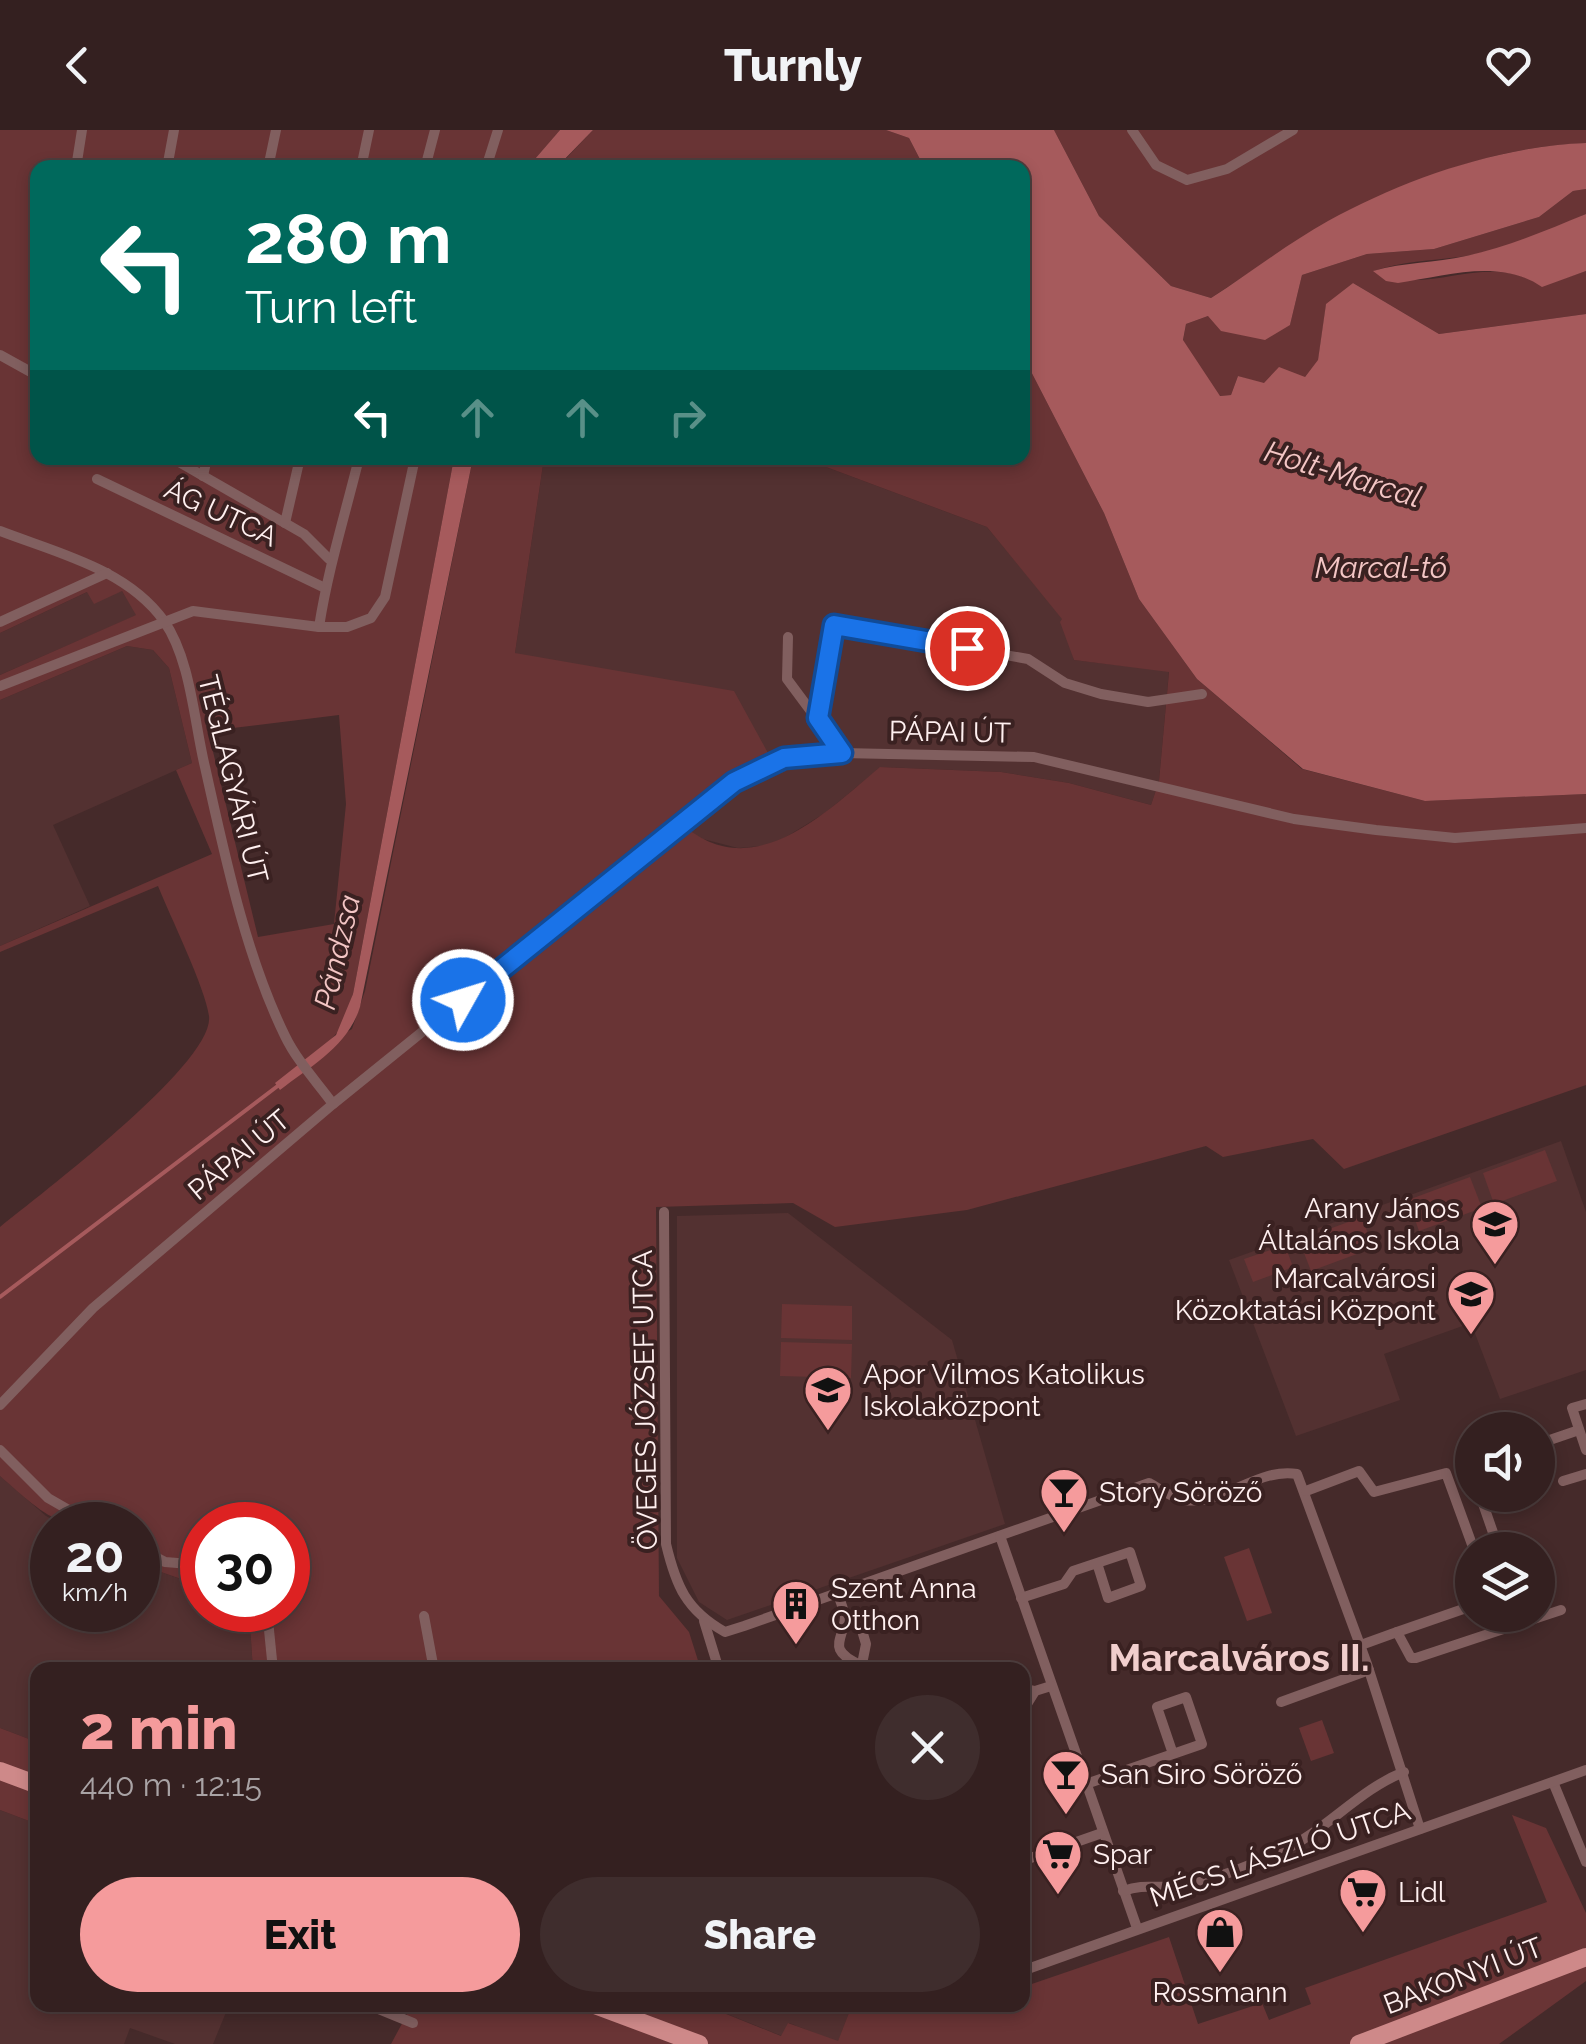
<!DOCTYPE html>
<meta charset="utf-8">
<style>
:root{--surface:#342020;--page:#3f2d2d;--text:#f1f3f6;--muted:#a9a3a5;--line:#4e3e3e;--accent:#f59b9c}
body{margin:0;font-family:Raleway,sans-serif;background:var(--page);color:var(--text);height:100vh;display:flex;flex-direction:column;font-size:38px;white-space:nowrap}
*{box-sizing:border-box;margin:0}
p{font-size:32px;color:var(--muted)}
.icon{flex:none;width:55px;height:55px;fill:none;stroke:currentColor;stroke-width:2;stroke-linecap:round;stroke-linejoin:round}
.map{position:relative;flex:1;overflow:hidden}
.side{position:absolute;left:30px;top:1532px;width:1000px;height:350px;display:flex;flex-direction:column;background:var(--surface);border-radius:20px;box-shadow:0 5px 15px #0003,0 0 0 2px var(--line)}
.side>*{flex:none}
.guide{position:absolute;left:30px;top:30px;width:1000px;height:305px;border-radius:20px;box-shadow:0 5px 15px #0003,0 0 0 2px var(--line);background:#00695c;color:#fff;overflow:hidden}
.buttons{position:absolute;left:1455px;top:1282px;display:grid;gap:20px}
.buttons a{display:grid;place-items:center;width:100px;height:100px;border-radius:50%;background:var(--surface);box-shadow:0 5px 15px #0003,0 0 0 2px var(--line);font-size:50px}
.speed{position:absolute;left:30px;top:1372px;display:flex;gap:20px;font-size:50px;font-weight:700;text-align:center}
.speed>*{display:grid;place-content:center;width:130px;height:130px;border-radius:50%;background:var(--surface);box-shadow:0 5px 15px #0003,0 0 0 2px var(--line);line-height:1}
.speed small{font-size:25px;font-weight:400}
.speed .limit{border:15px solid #d22;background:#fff;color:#111}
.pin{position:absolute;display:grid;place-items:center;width:85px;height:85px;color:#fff;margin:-42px;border:5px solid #fff;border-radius:50%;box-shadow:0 2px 10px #0007}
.me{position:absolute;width:110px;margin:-55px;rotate:51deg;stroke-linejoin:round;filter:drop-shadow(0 0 8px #0008)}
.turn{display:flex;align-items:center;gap:35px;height:210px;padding:0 50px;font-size:45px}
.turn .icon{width:130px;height:130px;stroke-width:2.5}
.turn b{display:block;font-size:70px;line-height:85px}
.lanes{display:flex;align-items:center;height:95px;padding:0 50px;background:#0003;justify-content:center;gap:50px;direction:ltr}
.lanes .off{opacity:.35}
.round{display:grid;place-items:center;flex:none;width:105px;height:105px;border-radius:52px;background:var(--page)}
.overview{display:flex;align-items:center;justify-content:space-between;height:170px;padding:0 50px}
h1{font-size:60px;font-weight:800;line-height:75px;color:var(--accent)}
.primary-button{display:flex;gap:20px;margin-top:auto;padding:20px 50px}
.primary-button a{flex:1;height:115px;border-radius:60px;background:var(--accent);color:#111;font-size:40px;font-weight:800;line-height:115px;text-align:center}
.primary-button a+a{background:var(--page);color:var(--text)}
header{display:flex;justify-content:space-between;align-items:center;height:130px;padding:0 50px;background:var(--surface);font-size:45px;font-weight:800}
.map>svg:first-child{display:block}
.built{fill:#533131}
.green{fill:#693435;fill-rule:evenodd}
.water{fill:#a65a5c}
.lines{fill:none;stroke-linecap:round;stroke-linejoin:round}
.stream{stroke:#a65a5c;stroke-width:4}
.minor{stroke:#815f5f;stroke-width:10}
.primary{stroke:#ce8989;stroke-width:18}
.route-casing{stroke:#114b97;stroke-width:25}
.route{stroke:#1a73e8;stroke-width:18}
.labels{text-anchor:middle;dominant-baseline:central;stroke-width:8;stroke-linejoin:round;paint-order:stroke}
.street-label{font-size:28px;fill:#fff0f0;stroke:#3a2121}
.poi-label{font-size:28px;fill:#fff0f0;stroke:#3a2121;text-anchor:start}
.water-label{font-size:30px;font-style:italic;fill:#f4c6c5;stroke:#3a2121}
.district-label{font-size:38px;font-weight:bold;fill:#f1cecd;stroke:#3a2121}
</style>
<header><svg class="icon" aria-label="back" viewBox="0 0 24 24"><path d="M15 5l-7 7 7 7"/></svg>Turnly<svg class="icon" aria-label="heart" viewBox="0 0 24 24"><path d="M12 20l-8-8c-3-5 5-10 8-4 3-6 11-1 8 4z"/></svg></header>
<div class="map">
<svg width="1586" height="1914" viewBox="0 0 1586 1914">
<rect width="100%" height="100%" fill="#452a2a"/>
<!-- built -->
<g class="built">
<path d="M544 328H802L987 397 1063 489 1074 530 1169 541 1159 651 1151 675 1069 653 1001 642 881 637 825 683 773 715 738 718 699 708 676 689 729 642 767 623 515 523Z"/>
<path d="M122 461 137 485 0 545V503L87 462Z"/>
<path d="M127 516 153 520 169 538 192 633 53 695 90 776 0 816V570Z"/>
<path d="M1561 1011 1586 1082V1240L1500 1269 1471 1193 1384 1224 1400 1270 1296 1306 1229 1130Z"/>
<path d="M788 1083 952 1210 1005 1394 727 1490 699 1472 677 1428V1086Z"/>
<path d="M0 1346 46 1386 62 1395H52V1480H138V1434L184 1450 202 1447V1480H249L253 1540H38L37 1612 0 1598Z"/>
<path d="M0 1680 37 1694 38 1875H229L213 1914H175L130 1898 124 1914H0Z"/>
<path d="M704 1875H852L838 1912 789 1893 782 1906Z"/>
</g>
<!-- green -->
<g class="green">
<path d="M0 0H560L528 37 38 38V328H454L353 864 342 897 328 913 352 899 365 861 473 328H544L515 523 734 561 768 623 729 642 677 689C748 760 823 685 880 637L1001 642 1069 653 1151 675 1159 651 1169 542 1074 530 1060 492 1062 489 987 397 802 328H1022L1023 226 1104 383 1139 469 1197 549 1302 639 1425 671 1586 664V955L1344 1039 1313 1009 1223 1027 1206 1016 967 1080 835 1097 793 1073 656 1077 659 1466 689 1502 701 1540H253L249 1480H288V1395H202V1447L184 1450 138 1434V1395C57 1395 61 1400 0 1346V1097C39 1065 215 933 209 886 205 857 170 786 158 756L0 822V816L212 724 176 640 192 633 169 538 153 520 127 516 0 570V545L136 485 122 461 94 474 87 462 0 503ZM339 585 346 674 334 794 258 807 208 601Z"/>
<path d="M593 0H886L909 8 924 37 557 38Z"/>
<path d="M1054 0H1586V13C1442 19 1327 91 1211 168L1171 156 1099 86Z"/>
<path d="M1586 59V84C1547 102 1502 121 1459 127 1430 131 1402 131 1374 141 1429 169 1485 119 1542 156L1586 141V184L1439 204 1353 153 1326 175 1318 231 1305 247 1264 254 1238 246 1231 265 1219 266 1183 211 1186 194 1208 186 1290 195 1302 145 1367 124 1434 119 1539 87 1573 61Z"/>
<path d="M1545 1020 1557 1051 1494 1074 1483 1043Z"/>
<path d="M1470 1047 1482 1078 1419 1101 1408 1070Z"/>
<path d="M1362 1087 1373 1118 1311 1141 1299 1110Z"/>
<path d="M1285 1115 1293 1137 1253 1152 1244 1129Z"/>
<path d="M782 1174 852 1176V1210L781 1208Z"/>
<path d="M781 1212 852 1214 851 1248 780 1246Z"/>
<path d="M1249 1418 1272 1483 1247 1491 1224 1427Z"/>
<path d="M1322 1590 1334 1623 1311 1631 1299 1598Z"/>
<path d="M0 1598 37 1612V1694L0 1680Z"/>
<path d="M1512 1685 1546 1698 1586 1783V1851L1499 1914H391L412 1875H704L781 1906 788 1893 838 1911 852 1875H1022L1023 1857 1169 1807 1198 1894 1262 1873 1269 1890 1311 1874 1305 1858 1547 1772Z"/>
</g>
<!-- water -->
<g class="water">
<path d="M560 0H593L557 37H528Z"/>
<path d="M886 0H1054L1099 86 1171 156 1211 168C1250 143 1287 114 1328 91 1404 49 1499 16 1586 13V59L1573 61 1539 87 1434 119 1367 124 1302 145 1290 195 1265 210 1221 201 1208 186 1186 194 1183 210 1220 266 1231 265 1238 246 1264 253 1279 237 1305 247 1318 230 1326 174 1353 153 1439 204 1586 184V664L1425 671 1303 639 1197 549 1139 469 1104 383 1023 226 1022 38 924 37 909 8Z"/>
<path d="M1586 84V141L1542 157C1500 128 1446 146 1398 153L1386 151 1373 141C1404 132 1435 133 1466 126 1508 117 1547 100 1586 84Z"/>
<path d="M454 328H473L360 877C348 916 311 936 280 960L275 953 336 905 353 864Z"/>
</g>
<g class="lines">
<!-- stream -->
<path class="stream" d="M0 1167 279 955"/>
<!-- minor -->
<g class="minor">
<path d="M1132 0 1156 35 1187 50 1227 39 1293 0"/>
<path d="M76 38 82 0"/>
<path d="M167 38 174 0"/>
<path d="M268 38 276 0"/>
<path d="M361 38 369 0"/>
<path d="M425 38 435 0"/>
<path d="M486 38 498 0"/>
<path d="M0 225 38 246"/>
<path d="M172 328 304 404 329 429"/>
<path d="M203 346 207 328"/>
<path d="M97 349 325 458"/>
<path d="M285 393 300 328"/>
<path d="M0 401C57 423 127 439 164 491 191 530 194 592 205 637 225 726 245 824 285 906 297 931 317 952 333 974"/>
<path d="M0 492 107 443"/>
<path d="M319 497C328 439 345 385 359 328"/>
<path d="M788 507 787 549 842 623"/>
<path d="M0 556 193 481 319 497H347L371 488 385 467 415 328"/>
<path d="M818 587 834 495 1028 529 1065 553 1101 564 1148 572 1202 564"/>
<path d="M664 1082 666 1414C676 1456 686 1480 725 1502L744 1496 1149 1353C1160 1359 1172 1368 1184 1370 1223 1376 1258 1337 1297 1344L1367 1534 1420 1699"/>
<path d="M1586 1274 1572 1278 1586 1320"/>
<path d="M0 1275 93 1178 333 974 683 691 758 637 784 628 842 623 1034 627 1294 689 1376 700 1455 708 1586 698"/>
<path d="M1538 1314 1579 1300"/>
<path d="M0 1320 48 1368 95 1395"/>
<path d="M1472 1335V1342"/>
<path d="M1563 1351 1586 1344"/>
<path d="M1306 1361 1359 1341 1374 1362 1446 1343 1474 1420"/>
<path d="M1480 1365 1498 1417 1490 1420"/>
<path d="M1000 1406 1137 1798"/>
<path d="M138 1418 165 1432 202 1435"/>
<path d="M838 1464C840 1471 845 1482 845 1488 843 1511 826 1519 860 1535"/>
<path d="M1021 1468 1064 1454 1073 1441 1130 1422 1141 1456 1108 1468 1097 1433"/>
<path d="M267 1480 273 1540"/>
<path d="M424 1486 434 1540"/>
<path d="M845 1488 861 1497 866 1514 861 1539"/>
<path d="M704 1491 719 1540"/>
<path d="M1397 1502 1472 1476"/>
<path d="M1361 1515 1397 1502 1411 1528H1416L1561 1480"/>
<path d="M1022 1558 1035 1561 1051 1556"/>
<path d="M1281 1572 1369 1540"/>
<path d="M1022 1582 1035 1561"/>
<path d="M1553 1652 1586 1732"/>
<path d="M1086 1654 1202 1614 1186 1567 1157 1577 1173 1624"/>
<path d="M1022 1731 1102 1703"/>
<path d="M1123 1761C1146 1753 1155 1759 1176 1756 1211 1752 1248 1736 1280 1722 1325 1702 1358 1660 1404 1642"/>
<path d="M1022 1841 1586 1640"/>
<path d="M369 1875 413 1893"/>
</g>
<!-- primary -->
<g class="primary">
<path d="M0 1641 38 1655"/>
<path d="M595 1875 699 1914"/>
<path d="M1359 1914 1586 1827"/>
</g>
</g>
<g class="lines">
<!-- route casing -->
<g class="route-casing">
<path id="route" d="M463 870 734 652 784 628 842 623 818 588 834 495 967 518"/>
</g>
<!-- route -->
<use href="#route" class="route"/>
</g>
<!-- icons -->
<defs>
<g id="school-pin" transform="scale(2.5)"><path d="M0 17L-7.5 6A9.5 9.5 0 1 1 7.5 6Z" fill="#f59b9c" stroke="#3a2121"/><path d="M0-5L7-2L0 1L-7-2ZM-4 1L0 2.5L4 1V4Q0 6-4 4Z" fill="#111"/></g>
<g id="bar-pin" transform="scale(2.5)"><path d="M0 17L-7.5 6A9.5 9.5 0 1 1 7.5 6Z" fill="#f59b9c" stroke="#3a2121"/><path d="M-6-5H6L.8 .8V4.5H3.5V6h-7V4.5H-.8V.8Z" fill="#111"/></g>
<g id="building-pin" transform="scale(2.5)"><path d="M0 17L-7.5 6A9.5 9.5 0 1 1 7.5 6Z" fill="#f59b9c" stroke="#3a2121"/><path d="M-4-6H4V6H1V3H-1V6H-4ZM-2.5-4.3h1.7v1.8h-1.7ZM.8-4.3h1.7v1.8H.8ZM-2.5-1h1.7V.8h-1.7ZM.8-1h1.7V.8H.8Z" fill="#111"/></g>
<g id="supermarket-pin" transform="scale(2.5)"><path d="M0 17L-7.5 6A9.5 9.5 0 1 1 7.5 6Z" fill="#f59b9c" stroke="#3a2121"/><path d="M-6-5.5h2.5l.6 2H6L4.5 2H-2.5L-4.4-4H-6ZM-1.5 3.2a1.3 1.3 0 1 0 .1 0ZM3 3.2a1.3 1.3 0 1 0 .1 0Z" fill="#111"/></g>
<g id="shop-pin" transform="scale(2.5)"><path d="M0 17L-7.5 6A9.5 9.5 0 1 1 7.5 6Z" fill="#f59b9c" stroke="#3a2121"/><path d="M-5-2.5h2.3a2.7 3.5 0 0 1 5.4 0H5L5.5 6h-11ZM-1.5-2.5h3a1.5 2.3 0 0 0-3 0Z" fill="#111"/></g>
</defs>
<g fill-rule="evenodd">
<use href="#school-pin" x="1495" y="1094"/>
<use href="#school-pin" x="1471" y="1164"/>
<use href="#school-pin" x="828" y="1260"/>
<use href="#bar-pin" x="1064" y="1362"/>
<use href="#building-pin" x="796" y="1474"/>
<use href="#bar-pin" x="1066" y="1644"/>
<use href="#supermarket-pin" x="1058" y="1724"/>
<use href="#supermarket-pin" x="1363" y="1762"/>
<use href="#shop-pin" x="1220" y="1802"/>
</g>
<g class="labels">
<!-- street labels -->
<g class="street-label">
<text transform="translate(221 383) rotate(25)">ÁG UTCA</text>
<text transform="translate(950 602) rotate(1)">PÁPAI ÚT</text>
<text transform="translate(233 649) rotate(76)">TÉGLAGYÁRI ÚT</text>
<text transform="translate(239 1025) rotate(-40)">PÁPAI ÚT</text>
<text transform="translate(645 1270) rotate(-91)">ÖVEGES JÓZSEF UTCA</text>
<text transform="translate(1280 1724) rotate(-19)">MÉCS LÁSZLÓ UTCA</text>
<text transform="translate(1463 1846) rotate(-21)">BAKONYI ÚT</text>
</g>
<!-- poi labels -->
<g class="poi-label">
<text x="1460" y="1078" text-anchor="end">Arany János<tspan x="1460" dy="32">Általános Iskola</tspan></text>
<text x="1436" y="1148" text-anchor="end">Marcalvárosi<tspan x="1436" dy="32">Közoktatási Központ</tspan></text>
<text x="863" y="1244">Apor Vilmos Katolikus<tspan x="863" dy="32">Iskolaközpont</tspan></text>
<text x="1099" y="1362">Story Söröző</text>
<text x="831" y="1458">Szent Anna<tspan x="831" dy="32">Otthon</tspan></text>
<text x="1101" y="1644">San Siro Söröző</text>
<text x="1093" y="1724">Spar</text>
<text x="1398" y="1762">Lidl</text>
<text x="1220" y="1862" text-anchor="middle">Rossmann</text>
</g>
<!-- water labels -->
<g class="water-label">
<text transform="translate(1343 344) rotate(17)">Holt-Marcal</text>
<text x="1381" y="437">Marcal-tó</text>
<text transform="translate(337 822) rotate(-77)">Pándzsa</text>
</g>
<!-- district labels -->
<g class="district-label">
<text x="1239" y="1527">Marcalváros II.</text>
</g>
</g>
</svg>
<div class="buttons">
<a><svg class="icon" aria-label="sound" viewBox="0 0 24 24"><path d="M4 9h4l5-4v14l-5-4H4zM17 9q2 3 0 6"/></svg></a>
<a><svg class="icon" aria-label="layers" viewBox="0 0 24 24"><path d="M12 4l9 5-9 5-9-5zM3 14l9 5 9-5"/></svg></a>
</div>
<div class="speed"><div>20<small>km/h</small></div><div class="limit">30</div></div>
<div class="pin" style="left:967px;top:518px;background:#d93025"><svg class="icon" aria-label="arrive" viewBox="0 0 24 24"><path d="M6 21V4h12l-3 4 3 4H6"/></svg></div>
<svg class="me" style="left:463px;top:870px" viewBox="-20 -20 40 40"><circle r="17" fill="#1a73e8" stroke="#fff" stroke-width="3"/><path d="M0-11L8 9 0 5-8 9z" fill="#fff"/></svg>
<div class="guide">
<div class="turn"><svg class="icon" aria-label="left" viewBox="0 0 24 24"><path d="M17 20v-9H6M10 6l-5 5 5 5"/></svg><div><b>280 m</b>Turn left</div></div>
<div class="lanes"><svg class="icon" aria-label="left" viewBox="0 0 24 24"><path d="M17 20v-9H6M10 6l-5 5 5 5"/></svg><svg class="icon off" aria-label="ahead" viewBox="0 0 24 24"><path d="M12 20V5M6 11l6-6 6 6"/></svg><svg class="icon off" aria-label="ahead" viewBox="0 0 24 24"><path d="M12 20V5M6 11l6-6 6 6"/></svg><svg class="icon off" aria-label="right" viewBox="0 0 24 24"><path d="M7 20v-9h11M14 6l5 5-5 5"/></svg></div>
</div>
<section class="side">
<div class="overview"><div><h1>2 min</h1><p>440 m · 12:15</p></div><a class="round"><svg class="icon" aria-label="close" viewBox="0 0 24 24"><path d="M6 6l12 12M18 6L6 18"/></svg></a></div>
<div class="primary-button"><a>Exit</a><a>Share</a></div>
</section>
</div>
